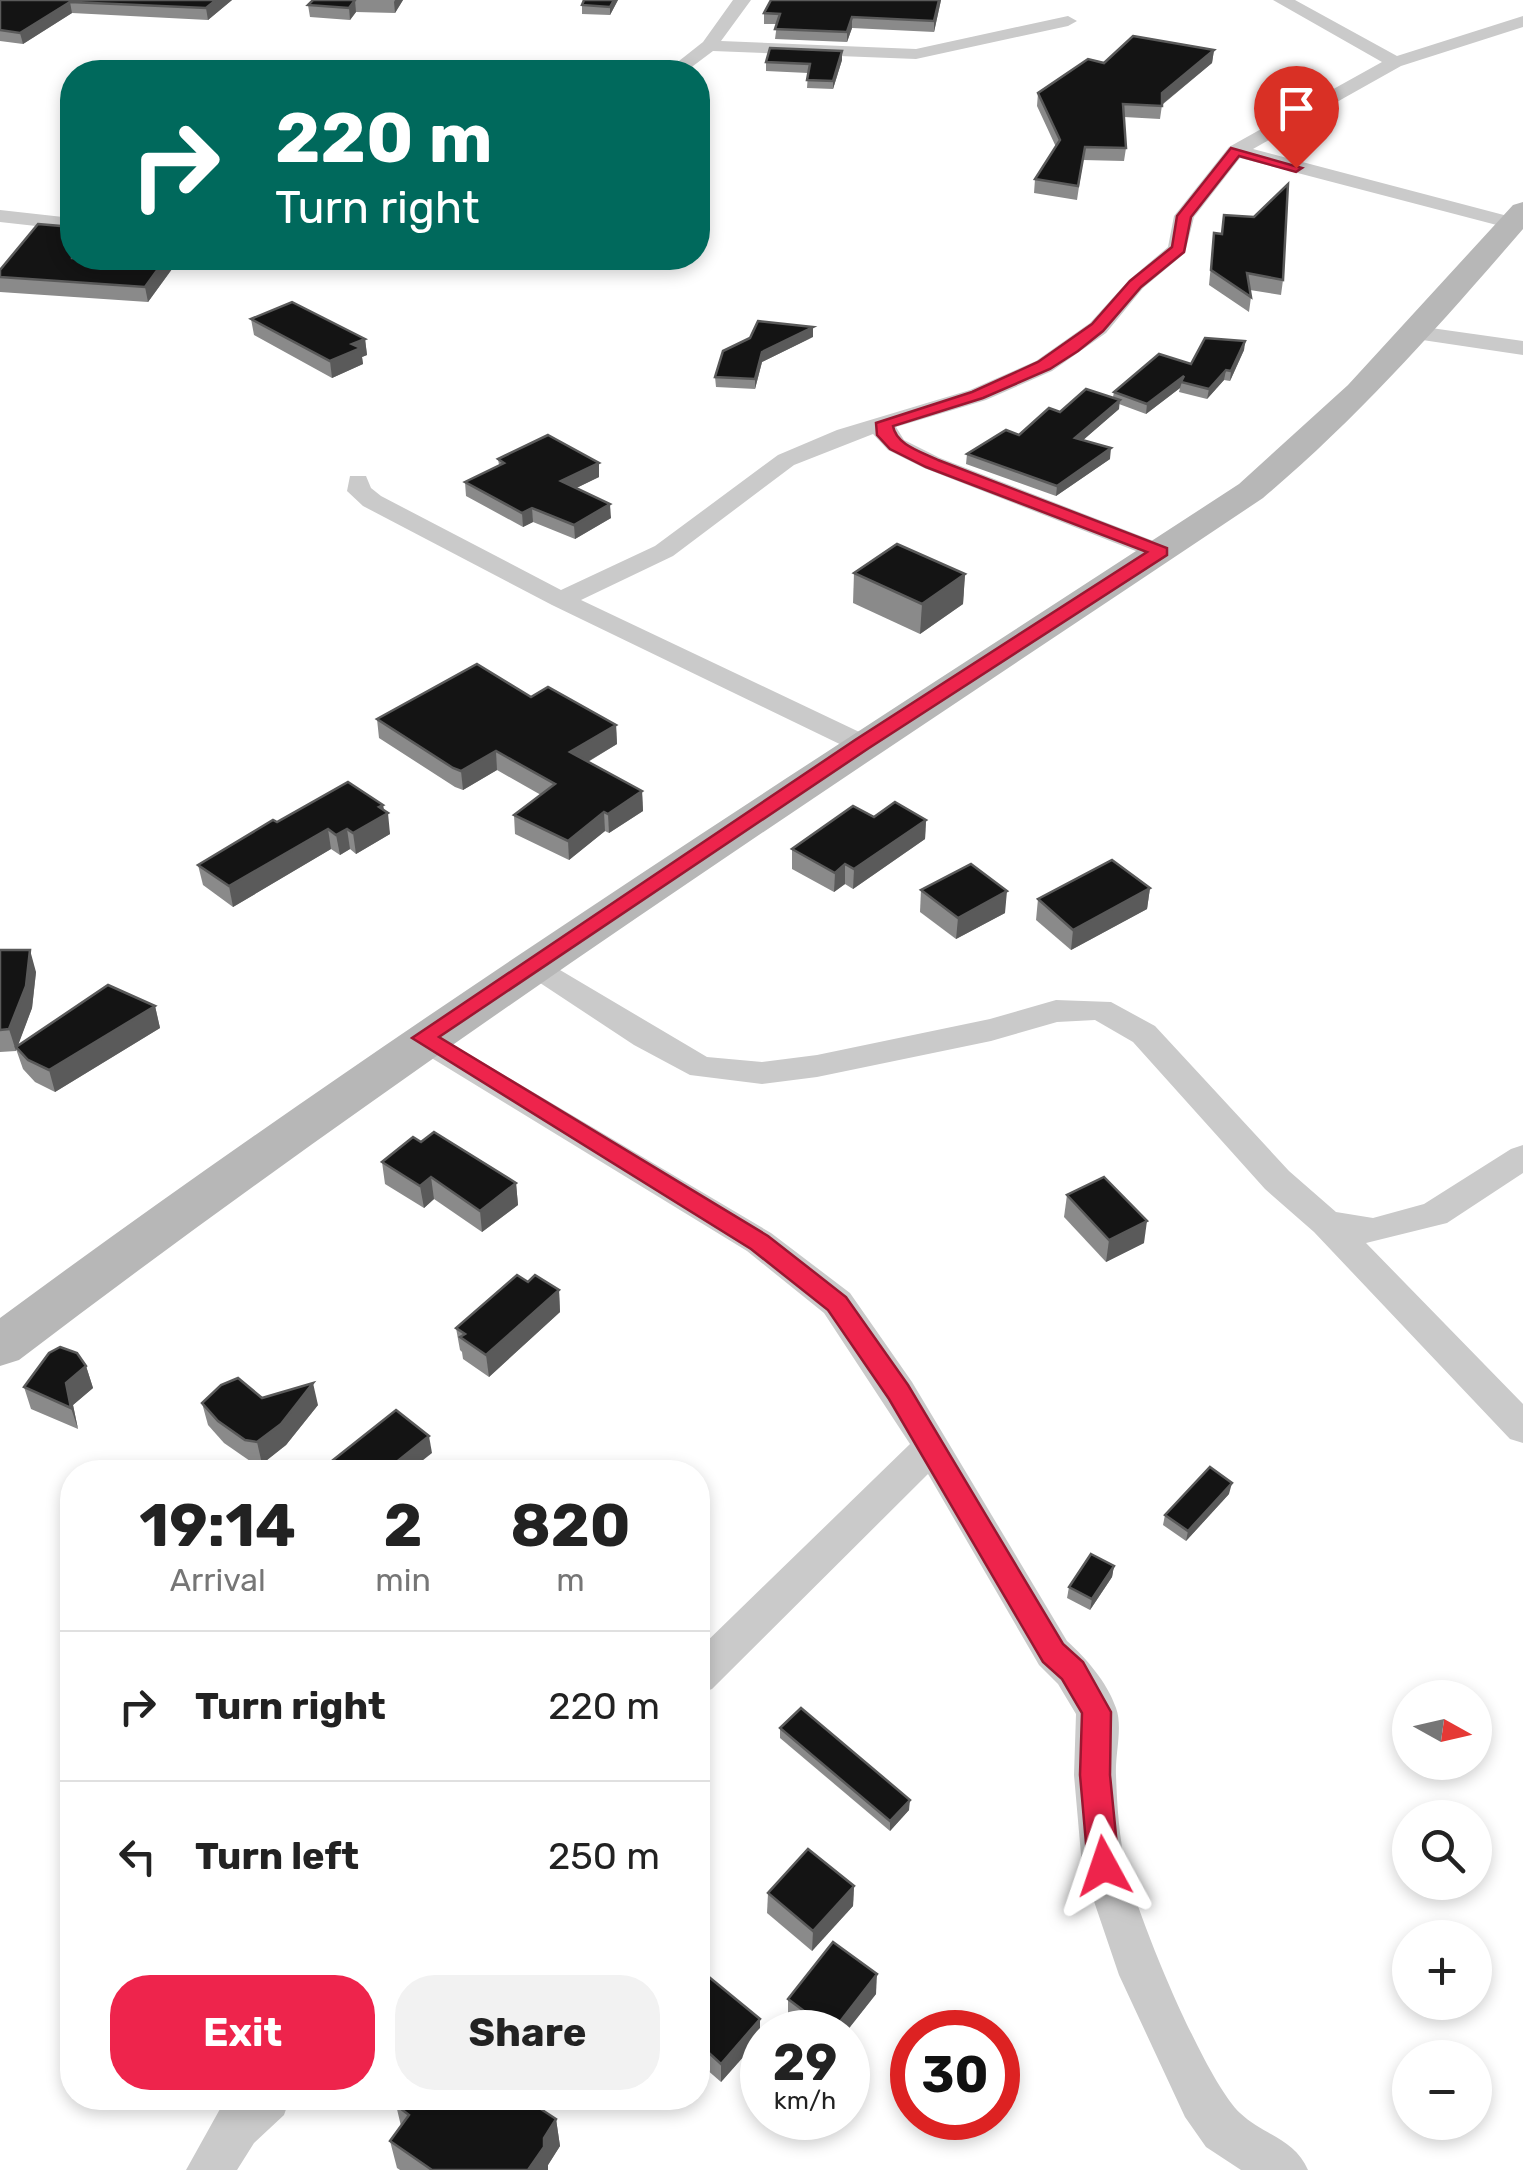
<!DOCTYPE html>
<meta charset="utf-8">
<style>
:root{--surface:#fff;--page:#f2f2f2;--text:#222;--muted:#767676;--line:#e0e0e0;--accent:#ee244c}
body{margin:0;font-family:Rubik,sans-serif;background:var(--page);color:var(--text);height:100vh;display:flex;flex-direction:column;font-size:38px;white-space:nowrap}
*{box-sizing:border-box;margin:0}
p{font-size:32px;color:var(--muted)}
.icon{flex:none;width:55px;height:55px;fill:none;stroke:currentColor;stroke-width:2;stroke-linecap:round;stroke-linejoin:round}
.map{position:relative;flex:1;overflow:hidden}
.sheet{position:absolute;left:60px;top:1460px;width:650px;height:650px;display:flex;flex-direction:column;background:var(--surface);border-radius:40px;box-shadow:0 5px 15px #0003}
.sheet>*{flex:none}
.top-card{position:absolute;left:60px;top:60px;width:650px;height:210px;border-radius:40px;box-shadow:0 5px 15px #0003;background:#00695c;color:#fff;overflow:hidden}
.needle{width:65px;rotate:98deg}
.fabs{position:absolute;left:1392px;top:1680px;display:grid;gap:20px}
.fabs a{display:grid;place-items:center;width:100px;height:100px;border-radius:50%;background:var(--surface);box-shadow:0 5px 15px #0003;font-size:50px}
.speed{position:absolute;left:740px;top:2010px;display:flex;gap:20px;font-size:50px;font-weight:700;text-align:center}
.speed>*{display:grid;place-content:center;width:130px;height:130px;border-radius:50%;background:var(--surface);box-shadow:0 5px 15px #0003;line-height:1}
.speed small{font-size:25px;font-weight:400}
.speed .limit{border:15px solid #d22;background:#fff;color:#111}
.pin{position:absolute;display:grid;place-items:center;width:85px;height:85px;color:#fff;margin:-102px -42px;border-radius:50% 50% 50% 0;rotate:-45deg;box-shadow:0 0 10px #0007}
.pin .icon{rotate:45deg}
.me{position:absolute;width:110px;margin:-55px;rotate:355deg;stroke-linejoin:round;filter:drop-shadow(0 0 8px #0008)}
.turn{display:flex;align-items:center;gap:35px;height:210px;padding:0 50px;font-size:45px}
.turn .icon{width:130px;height:130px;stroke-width:2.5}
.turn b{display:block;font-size:70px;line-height:85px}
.eta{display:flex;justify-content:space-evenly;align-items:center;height:170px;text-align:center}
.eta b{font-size:60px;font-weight:700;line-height:70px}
.cta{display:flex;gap:20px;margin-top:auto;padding:20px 50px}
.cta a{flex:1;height:115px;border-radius:40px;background:var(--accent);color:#fff;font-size:40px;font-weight:700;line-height:115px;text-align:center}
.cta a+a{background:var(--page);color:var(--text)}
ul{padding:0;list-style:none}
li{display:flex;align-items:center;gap:30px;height:150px;padding:0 50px;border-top:2px solid var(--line)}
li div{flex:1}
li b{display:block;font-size:38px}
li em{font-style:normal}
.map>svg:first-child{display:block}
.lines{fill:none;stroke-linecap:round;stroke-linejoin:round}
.street{fill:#cacaca;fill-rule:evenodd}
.secondary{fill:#b7b7b7;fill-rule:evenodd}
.wall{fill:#8a8a8a}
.shaded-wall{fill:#5a5a5a}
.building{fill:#141414;stroke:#5a5a5a;stroke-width:2.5}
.route{fill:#ee244c;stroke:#9b1731;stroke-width:2.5}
</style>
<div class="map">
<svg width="1523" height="2170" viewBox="0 0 1523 2170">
<rect width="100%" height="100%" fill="#fff"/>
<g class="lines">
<!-- street -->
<g class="street">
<path d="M733 0H751L721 41 916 49 1068 16 1077 21 1068 26 916 59 713 51 685 72H665L703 42Z"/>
<path d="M1273 0H1295L1397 56 1523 16V27L1401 66 1253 149 1519 219V227L1512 229 1240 158 1194 217 1185 253 1143 288 1106 333 1052 371 986 400 896 427 904 440 940 458 1169 547 1172 552 1169 557H1151L924 468 888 450 873 434 794 465 673 556 581 600 872 738 876 744 872 750H852L552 605 363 506 347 491 350 476H366L371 488 381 496 561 590 655 546 778 455 837 430 970 390 1036 361 1090 323 1129 280 1168 247 1174 216 1229 147 1382 62Z"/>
<path d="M0 210 72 218V230L0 222Z"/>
<path d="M1417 326 1523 341V355L1409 338 1406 333Z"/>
<path d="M533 954 707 1057 762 1062 817 1055 990 1019 1056 1000 1111 1002 1155 1026 1289 1171 1336 1212 1373 1218 1424 1204 1511 1149 1523 1145V1173L1447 1223 1366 1243 1523 1404V1443L1510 1439 1314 1232 1265 1189 1133 1042 1095 1020 1057 1022 991 1041 817 1077 762 1084 690 1075 634 1045 522 971 518 964 522 957Z"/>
<path d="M423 1027 771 1233 850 1293 912 1382 1067 1641C1086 1658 1107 1682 1116 1708 1123 1727 1115 1754 1116 1775 1117 1804 1119 1838 1126 1866 1137 1916 1205 2080 1240 2113 1263 2135 1295 2139 1308 2170H1241L1206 2147 1185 2117 1119 1975 1082 1866 1074 1775 1076 1714 1058 1684 1039 1665 928 1474 712 1689 698 1694V1650L910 1444 824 1313 747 1251 412 1046 407 1038 412 1030Z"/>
<path d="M233 2098H290L284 2115 254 2143 237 2170H186L220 2109Z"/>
</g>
<!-- secondary -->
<path class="secondary" d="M1523 202V229C1441 324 1359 417 1263 498 843 779 421 1054 19 1360L0 1366V1318C401 1022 822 756 1239 484L1348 385 1513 205Z"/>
</g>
<!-- wall -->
<g class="wall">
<path d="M0 0H232L208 20 72 13 23 44 0 41Z"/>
<path d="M313 0H403L395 13 356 12 350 20 310 17 308 5Z"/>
<path d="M584 0H618L610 15 582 14V5Z"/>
<path d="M941 0 934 32 852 28 847 42 775 39 777 24H764V13Z"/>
<path d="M1214 50 1212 63 1162 105 1160 119 1124 117 1126 148 1124 161 1083 160 1077 200 1034 193 1035 179 1056 147 1037 106 1038 93 1104 63Z"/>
<path d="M842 60 833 89 807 88 808 73 766 71V62Z"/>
<path d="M1214 233 1283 280 1281 295 1250 290 1251 297 1249 312 1209 285Z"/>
<path d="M180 258 148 302 0 292V270Z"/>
<path d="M251 319 365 339 367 355 362 357 363 364 332 378 254 335Z"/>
<path d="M813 337 762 362 755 389 716 387 715 377Z"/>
<path d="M1245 341 1244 350 1230 381 1224 380 1207 399 1179 392 1180 388 1146 414 1119 404V409L1083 440 1110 459 1056 496 966 464 967 454 1019 435 1060 412 1113 397 1114 392 1191 364Z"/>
<path d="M498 459 599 463V477L576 488 611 518 575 539 533 522 523 527 466 496 465 482 499 465Z"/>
<path d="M854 573 965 574 963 604 920 634 853 603Z"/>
<path d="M531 697 616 725 617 744 588 762 642 791 643 811 609 833 605 831 569 860 515 834 514 815 541 795 497 770 463 790 455 787 379 738 377 719Z"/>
<path d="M383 805 390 834 356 854 350 849 340 855 331 849 233 907 203 885 198 865 277 822Z"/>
<path d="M874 817 926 820 925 839 853 889 845 884 834 892 792 869V849Z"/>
<path d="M1150 888 1147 909 1071 950 1036 920 1038 899Z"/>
<path d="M921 890 1005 913 956 939 920 912Z"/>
<path d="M0 950 36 972 32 1008 17 1047 155 1006 160 1028 55 1092 35 1082 23 1069 16 1049V1051L0 1052Z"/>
<path d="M421 1142 516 1183 518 1205 482 1232 434 1199 424 1208 385 1184 382 1162Z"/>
<path d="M1067 1195 1144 1243 1106 1262 1064 1217Z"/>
<path d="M528 1282 559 1290 560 1312 489 1377 463 1359 462 1352 460 1350 456 1328Z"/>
<path d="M86 1366 93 1388 73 1405 78 1429 31 1409 24 1387Z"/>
<path d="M262 1398 318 1405 286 1445 262 1464 250 1461 224 1443 208 1425 202 1403Z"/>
<path d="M1229 1494 1186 1541 1163 1525 1165 1515Z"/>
<path d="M1114 1566 1112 1577 1090 1610 1067 1598 1069 1587Z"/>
<path d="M780 1728 909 1810 890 1831 780 1738Z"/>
<path d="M854 1886 853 1906 812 1951 767 1913 768 1893Z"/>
<path d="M698 1968 760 2038 721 2082 698 2062Z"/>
<path d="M876 1994 846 2032H806L788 2018V1999Z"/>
<path d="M396 2105 556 2119 560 2146 548 2165V2170H400L397 2168 390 2141 401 2126Z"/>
</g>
<!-- shaded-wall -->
<g class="shaded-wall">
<path d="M216 0H232L208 20 206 8Z"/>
<path d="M355 0 356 12 350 20 349 8Z"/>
<path d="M395 0H403L395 13 394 2Z"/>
<path d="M614 0H618L610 15V7Z"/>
<path d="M939 0H941L934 32V21Z"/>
<path d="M70 2 72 13 23 44 20 33Z"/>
<path d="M852 17V28L847 42V32Z"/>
<path d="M1214 50 1212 63 1160 106 1162 93Z"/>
<path d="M842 51V60L833 89V81Z"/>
<path d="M166 258H180L148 302 145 287Z"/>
<path d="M813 327V337L762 362 755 389V379L762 352Z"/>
<path d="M365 339 367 355 362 357 363 364 332 378 330 361 352 344Z"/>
<path d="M1245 341 1244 350 1230 381 1231 371Z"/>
<path d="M1226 370 1224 380 1207 399 1209 389Z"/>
<path d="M1184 376 1180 388 1146 414 1147 404Z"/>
<path d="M1120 400 1119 409 1074 448 1075 438Z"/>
<path d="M1111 448 1110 459 1056 496 1057 486Z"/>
<path d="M599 463V477L562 495 561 481Z"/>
<path d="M610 504 611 518 575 539 574 525Z"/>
<path d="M532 508 533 522 523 527 522 513Z"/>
<path d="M965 574 963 604 920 634 922 604Z"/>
<path d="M616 725 617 744 572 771 570 752Z"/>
<path d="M496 751 497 770 463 790 461 771Z"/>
<path d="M642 791 643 811 609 833 608 814Z"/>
<path d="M383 805 384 815 388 813 390 834 356 854 353 833Z"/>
<path d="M604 812 605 831 569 860 568 841Z"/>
<path d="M926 820 925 839 853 889 854 869Z"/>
<path d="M328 829 331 849 233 907 229 886Z"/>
<path d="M347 829 350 849 340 855 336 835Z"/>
<path d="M845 864V884L834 892 835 873Z"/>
<path d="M1150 888 1147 909 1071 950 1073 930Z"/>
<path d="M1007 891 1005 913 956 939 958 918Z"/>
<path d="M30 950 36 972 32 1008 16 1051 9 1029Z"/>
<path d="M155 1006 160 1028 55 1092 49 1070Z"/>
<path d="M431 1177 434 1199 424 1208 420 1186Z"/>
<path d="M516 1183 518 1205 482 1232 480 1211Z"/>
<path d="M1147 1221 1144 1243 1106 1262 1109 1240Z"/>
<path d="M559 1290 560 1312 489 1377 486 1355Z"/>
<path d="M86 1366 93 1388 73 1405 78 1429 71 1408 66 1383Z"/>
<path d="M313 1383 318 1405 286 1445 262 1464 257 1442Z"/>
<path d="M429 1436 432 1453 408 1472H384Z"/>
<path d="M1232 1483 1229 1494 1186 1541 1188 1531Z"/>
<path d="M1114 1566 1112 1577 1090 1610 1092 1599Z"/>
<path d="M910 1800 909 1810 890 1831V1821Z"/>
<path d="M854 1886 853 1906 812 1951 813 1931Z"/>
<path d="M877 1974 876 1994 846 2032H832Z"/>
<path d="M760 2019V2038L721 2082V2064Z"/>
<path d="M556 2119 560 2146 548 2165V2170H528L544 2138Z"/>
</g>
<!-- building -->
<g class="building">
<path d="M0 0H216L206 8 70 2 20 33 0 30Z"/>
<path d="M313 0H355L349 8 308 5Z"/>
<path d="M584 0H614L610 7 582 5Z"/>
<path d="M771 0H939L934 21 852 17 847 32 775 29 780 14 764 13Z"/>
<path d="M1133 36 1214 50 1162 93V106L1123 104 1126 148 1085 147 1078 186 1035 179 1060 140 1038 93 1088 59 1104 63Z"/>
<path d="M770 48 842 51 833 81 807 80 810 64 766 62Z"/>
<path d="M1288 184 1283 280 1247 273 1251 297 1211 270 1214 233 1222 234 1224 215 1254 217Z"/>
<path d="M38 224 72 227V258H166L145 287 0 277V270Z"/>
<path d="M292 302 365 339 352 344 361 348 330 361 251 319Z"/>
<path d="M758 321 813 327 762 352 755 379 715 377 723 351 750 338Z"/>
<path d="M1205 338 1245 341 1231 371 1226 370 1209 389 1181 382 1184 376 1147 404 1114 392 1159 354 1191 364Z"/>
<path d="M1086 389 1120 400 1075 438 1111 448 1057 486 967 454 1006 430 1019 435 1049 408 1060 412Z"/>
<path d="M548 435 599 463 561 481 610 504 574 525 532 508 522 513 465 482 504 463 498 459Z"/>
<path d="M897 544 965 574 922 604 854 573Z"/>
<path d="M477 664 531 697 548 687 616 725 570 752 642 791 608 814 604 812 568 841 514 815 555 784 496 751 461 771 453 768 377 719Z"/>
<path d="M348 782 383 805 379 807 388 813 353 833 347 829 336 835 328 829 229 886 198 865 273 820 277 822Z"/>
<path d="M895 802 926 820 854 869 845 864 835 873 792 849 853 806 874 817Z"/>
<path d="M1112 860 1150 888 1073 930 1038 899Z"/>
<path d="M971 864 1007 891 958 918 921 890Z"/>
<path d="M0 950H30L26 986 9 1029 0 1030Z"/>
<path d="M108 985 155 1006 49 1070 28 1060 16 1047Z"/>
<path d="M434 1132 516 1183 480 1211 431 1177 420 1186 382 1162 413 1137 421 1142Z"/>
<path d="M1104 1177 1147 1221 1109 1240 1067 1195Z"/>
<path d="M517 1275 528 1282 535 1275 559 1290 486 1355 460 1337 465 1334 456 1328Z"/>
<path d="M60 1347 77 1353 86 1366 66 1383 71 1408 24 1387 49 1353Z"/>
<path d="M238 1378 262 1398 313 1383 281 1424 257 1442 245 1440 218 1421 202 1403 221 1385Z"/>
<path d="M396 1410 429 1436 384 1472H318Z"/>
<path d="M1210 1467 1232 1483 1188 1531 1165 1515Z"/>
<path d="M1091 1554 1114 1566 1092 1599 1069 1587Z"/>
<path d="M801 1708 910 1800 890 1821 780 1728Z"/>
<path d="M808 1849 854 1886 813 1931 768 1893Z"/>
<path d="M833 1942 877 1974 832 2032 788 1999Z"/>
<path d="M698 1968 760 2019 721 2064 698 2043Z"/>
<path d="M401 2098H524L556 2119 544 2138V2147L528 2170H432L390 2141 409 2115 396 2105Z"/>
</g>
<!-- route -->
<path class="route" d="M1231 148 1302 168 1296 172 1239 156 1191 217 1184 252 1141 287 1103 331 1078 351 1050 369 983 398 893 426C896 445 922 452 938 460L1167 548V555L869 748 439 1037 768 1236 846 1297 908 1385 1063 1644 1083 1662 1111 1712 1110 1775 1119 1866 1114 1876 1104 1880 1093 1876 1088 1866 1080 1775 1082 1713 1062 1679 1043 1662 889 1399 828 1310 751 1249 412 1038 855 740 1147 552 926 467 890 449 877 435 876 423 972 392 1038 362 1092 324 1130 281 1172 247 1177 216Z"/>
</svg>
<div class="fabs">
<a><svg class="needle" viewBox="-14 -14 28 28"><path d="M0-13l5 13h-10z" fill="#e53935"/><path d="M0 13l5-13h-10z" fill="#767676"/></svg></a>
<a><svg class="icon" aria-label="search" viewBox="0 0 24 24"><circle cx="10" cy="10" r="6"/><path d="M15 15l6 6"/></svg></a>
<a>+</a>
<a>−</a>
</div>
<div class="speed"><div>29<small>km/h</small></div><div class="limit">30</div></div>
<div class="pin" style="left:1296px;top:168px;background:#d93025"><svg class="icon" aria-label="arrive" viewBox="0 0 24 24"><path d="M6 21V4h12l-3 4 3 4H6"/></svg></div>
<svg class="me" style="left:1104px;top:1866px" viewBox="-20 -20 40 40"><path d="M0-17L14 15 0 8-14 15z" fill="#ee244c" stroke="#fff" stroke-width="4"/></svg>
<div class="top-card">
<div class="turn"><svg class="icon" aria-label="right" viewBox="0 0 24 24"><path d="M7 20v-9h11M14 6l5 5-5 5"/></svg><div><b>220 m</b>Turn right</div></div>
</div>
<section class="sheet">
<div class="eta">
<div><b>19:14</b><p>Arrival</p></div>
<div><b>2</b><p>min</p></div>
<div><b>820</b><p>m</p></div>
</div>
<ul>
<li><svg class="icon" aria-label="right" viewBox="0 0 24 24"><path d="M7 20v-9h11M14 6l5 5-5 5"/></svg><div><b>Turn right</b></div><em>220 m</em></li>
<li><svg class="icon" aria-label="left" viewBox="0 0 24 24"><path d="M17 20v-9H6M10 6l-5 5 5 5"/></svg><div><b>Turn left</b></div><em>250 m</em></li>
</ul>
<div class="cta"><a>Exit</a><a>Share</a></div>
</section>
</div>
